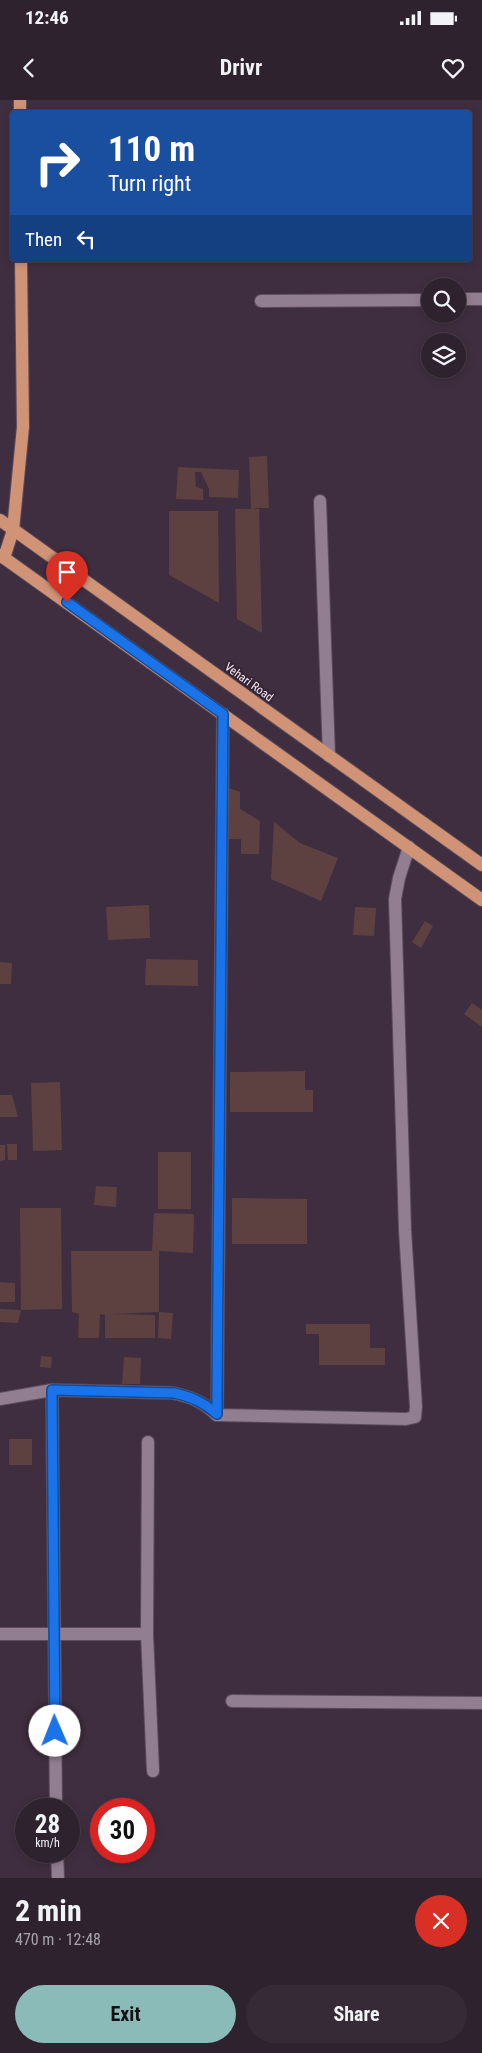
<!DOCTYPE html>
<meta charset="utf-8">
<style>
:root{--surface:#2f222f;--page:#372a37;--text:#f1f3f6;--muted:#a7a4aa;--line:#4a3f4b;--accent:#8bbbb9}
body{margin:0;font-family:"Roboto Condensed",sans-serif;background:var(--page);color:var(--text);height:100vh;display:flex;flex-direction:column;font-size:19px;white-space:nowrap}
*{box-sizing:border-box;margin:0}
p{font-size:16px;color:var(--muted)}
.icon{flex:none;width:28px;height:28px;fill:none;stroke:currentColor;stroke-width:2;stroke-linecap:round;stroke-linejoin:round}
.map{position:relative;height:1778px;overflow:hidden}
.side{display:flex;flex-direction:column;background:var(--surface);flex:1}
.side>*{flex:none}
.top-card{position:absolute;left:10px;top:10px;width:462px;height:152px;border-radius:5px;box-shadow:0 2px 8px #0003,0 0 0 1px var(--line);background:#1a4fa0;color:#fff;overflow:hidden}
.tools{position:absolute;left:421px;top:178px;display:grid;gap:10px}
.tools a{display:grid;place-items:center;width:45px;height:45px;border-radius:50%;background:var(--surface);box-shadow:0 2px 8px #0003,0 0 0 1px var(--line);font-size:25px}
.speed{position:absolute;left:15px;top:1698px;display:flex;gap:10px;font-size:25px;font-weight:700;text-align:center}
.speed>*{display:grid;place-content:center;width:65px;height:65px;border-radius:50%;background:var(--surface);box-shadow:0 2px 8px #0003,0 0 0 1px var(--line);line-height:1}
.speed small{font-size:12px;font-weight:400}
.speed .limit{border:8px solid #d22;background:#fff;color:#111}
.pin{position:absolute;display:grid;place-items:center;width:42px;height:42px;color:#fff;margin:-51px -21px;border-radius:50% 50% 50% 0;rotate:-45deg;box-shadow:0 0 5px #0007}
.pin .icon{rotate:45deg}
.me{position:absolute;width:55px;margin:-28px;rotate:359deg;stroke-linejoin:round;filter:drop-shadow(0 0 4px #0008)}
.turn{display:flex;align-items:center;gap:18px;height:105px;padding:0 15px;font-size:22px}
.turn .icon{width:65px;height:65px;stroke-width:2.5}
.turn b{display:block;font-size:35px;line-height:42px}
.then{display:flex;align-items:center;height:48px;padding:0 15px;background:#0003;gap:10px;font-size:19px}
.round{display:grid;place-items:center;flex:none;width:52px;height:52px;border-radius:26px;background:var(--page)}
.headline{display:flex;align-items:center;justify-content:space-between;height:85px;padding:0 15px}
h1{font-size:30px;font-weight:700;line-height:38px}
.primary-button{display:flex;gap:10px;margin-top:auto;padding:10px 15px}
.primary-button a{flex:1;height:58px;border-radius:30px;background:var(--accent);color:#111;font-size:20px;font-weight:700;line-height:58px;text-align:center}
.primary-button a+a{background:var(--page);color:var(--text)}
.status{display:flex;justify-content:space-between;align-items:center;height:35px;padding:0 25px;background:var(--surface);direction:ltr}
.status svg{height:14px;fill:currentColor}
header{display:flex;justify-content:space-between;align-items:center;height:65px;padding:0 15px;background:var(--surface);font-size:22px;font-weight:700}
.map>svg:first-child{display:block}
.building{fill:#5c4140}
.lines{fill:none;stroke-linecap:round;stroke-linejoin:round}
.minor-casing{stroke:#5c4d5b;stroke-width:14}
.major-casing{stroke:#5c4d5b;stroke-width:14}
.minor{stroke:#927e91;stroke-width:12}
.major{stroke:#d19376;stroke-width:12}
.route-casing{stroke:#114b97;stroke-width:12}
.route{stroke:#1a73e8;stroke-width:9}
.labels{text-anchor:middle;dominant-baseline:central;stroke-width:4;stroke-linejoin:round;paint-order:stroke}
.street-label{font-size:12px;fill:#f5eaf4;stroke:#352434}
</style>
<div class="status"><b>12:46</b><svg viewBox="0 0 49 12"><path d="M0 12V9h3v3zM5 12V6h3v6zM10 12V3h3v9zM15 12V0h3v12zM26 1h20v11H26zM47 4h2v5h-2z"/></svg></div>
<header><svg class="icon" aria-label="back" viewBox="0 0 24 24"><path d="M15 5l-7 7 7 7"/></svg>Drivr<svg class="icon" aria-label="heart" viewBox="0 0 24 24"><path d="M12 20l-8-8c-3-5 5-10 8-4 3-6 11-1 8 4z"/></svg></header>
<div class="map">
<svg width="482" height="1778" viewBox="0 0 482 1778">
<rect width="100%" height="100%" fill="#3f2e3f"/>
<!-- building -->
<g class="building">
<path d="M267 356 269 408H252L259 409 262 533 237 519 235 409H251L249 357Z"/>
<path d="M178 367 239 370 238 398 209 397V389L201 372H195L196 387 203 389V400L176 399Z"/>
<path d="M169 411H218L219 503 169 475Z"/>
<path d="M229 688 240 692V709L260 721 259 754H241V739H228Z"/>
<path d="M274 722 300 743 338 758 321 801 271 779Z"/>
<path d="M149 805 150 838 108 840 106 807Z"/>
<path d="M355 807 376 808 374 836 353 835Z"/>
<path d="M425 821 433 826 421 848 412 842Z"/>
<path d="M146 859 198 860V886L145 885Z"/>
<path d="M0 862 12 863 11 884H0Z"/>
<path d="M472 903 482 910V927L464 914Z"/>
<path d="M305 971V990H313V1012H230V972Z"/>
<path d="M60 982 62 1050 33 1051 31 983Z"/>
<path d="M0 995H12L18 1017H0Z"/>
<path d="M7 1044H17V1060H8Z"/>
<path d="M0 1045H5V1060L0 1061Z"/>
<rect x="158" y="1052" width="33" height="57"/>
<path d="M96 1086 117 1087 116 1107 94 1105Z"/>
<path d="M232 1098 307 1099V1144H232Z"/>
<path d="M20 1108H61L62 1209 21 1210Z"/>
<path d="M154 1113 194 1114 193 1153 159 1151V1212L114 1214 155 1215V1238H105V1215L100 1214 99 1238H78L79 1214 72 1212 71 1151H152Z"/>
<path d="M0 1182 15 1183V1202H0Z"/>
<path d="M0 1209 21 1210 18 1223 0 1222Z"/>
<path d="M159 1212 173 1213 171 1239 158 1238Z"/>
<path d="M306 1224H370V1248H385V1265H319V1234H306Z"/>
<path d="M41 1256 52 1257 51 1268 40 1267Z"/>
<path d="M124 1257 141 1258 140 1284H122Z"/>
<rect x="9" y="1339" width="23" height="26"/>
</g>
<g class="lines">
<!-- minor casing -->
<g class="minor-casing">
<g id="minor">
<path d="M458 199H482"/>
<path d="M261 201 430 200"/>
<path d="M320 401 329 656"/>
<path d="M52 1290 56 1709"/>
<path d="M0 1299 52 1290 173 1293C192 1297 203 1302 217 1315L406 1319 415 1317 416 1307 405 1130 395 799 399 778 409 747"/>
<path d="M217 1315 223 614"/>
<path d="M148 1342 147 1534 153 1671"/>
<path d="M0 1534H147"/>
<path d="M232 1601 482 1603"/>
<path d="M57 1751 58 1778"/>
</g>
</g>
<!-- major casing -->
<g class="major-casing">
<g id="major">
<path d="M20 0V12"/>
<path d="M0 420 482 765"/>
<path d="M0 455 482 800"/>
<path d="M4 458 13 430 23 327 21 160"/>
</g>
</g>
<!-- minor -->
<use href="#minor" class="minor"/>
<!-- major -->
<use href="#major" class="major"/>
</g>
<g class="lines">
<!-- route casing -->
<g class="route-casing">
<path id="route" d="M55 1631 52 1290 174 1293C192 1297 203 1302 217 1314V1295L223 614 67 502"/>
</g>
<!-- route -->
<use href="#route" class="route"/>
</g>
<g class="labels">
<!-- street labels -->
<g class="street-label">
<text transform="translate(249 582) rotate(36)">Vehari Road</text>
</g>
</g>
</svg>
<div class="tools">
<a><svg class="icon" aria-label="search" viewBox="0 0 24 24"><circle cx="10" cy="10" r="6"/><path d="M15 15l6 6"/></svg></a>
<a><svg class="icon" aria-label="layers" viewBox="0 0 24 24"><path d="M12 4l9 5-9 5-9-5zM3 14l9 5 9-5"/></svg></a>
</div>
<div class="speed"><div>28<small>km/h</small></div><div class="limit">30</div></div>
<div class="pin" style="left:67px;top:502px;background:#d93025"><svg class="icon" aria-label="arrive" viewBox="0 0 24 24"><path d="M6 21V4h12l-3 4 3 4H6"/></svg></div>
<svg class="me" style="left:55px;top:1631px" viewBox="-20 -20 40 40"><circle r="19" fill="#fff"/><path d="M0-13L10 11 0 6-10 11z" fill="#1a73e8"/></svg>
<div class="top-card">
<div class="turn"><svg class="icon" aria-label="right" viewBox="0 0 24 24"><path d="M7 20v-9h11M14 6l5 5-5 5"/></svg><div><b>110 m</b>Turn right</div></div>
<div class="then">Then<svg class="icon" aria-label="left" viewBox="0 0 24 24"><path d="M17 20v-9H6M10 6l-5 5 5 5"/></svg></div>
</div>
</div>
<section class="side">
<div class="headline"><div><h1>2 min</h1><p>470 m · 12:48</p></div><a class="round" style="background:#d93025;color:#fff"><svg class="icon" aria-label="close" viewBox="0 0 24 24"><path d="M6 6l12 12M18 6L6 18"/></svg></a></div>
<div class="primary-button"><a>Exit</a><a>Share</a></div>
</section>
